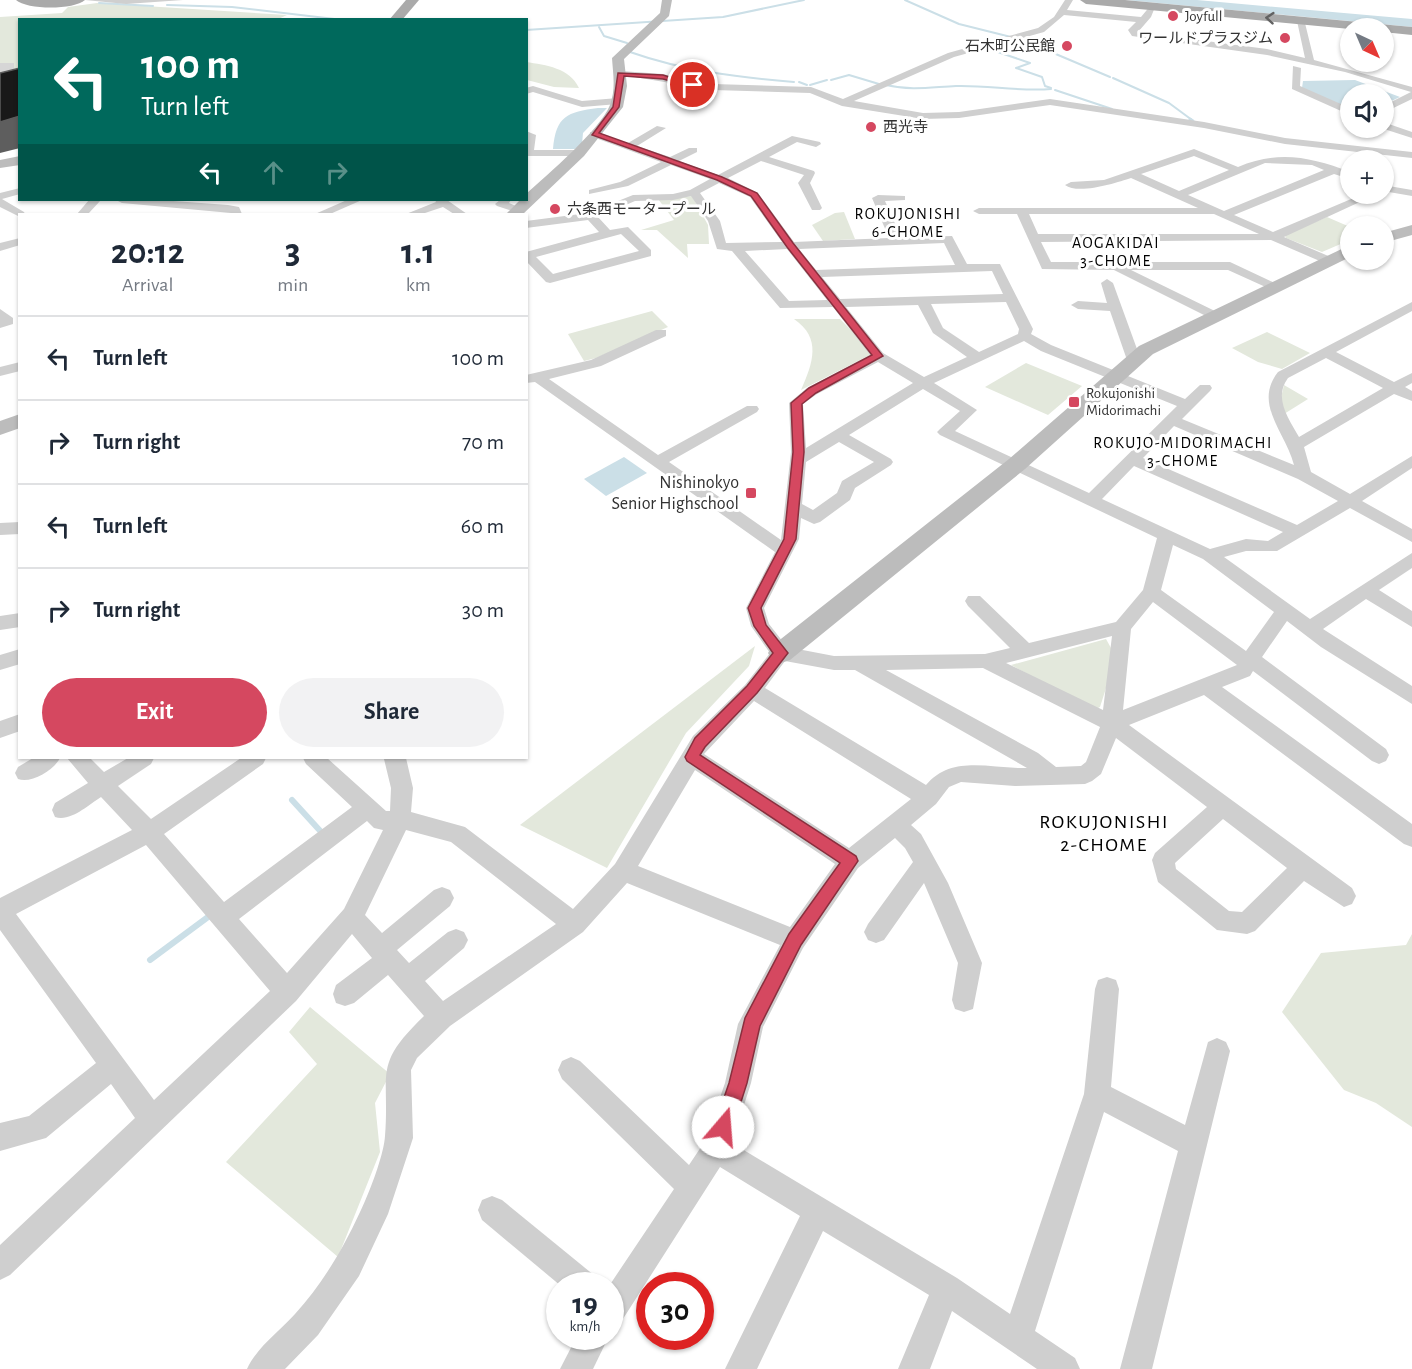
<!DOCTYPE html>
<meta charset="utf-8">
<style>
:root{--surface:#fff;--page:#f2f2f3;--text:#1f2937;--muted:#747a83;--line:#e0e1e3;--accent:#d54860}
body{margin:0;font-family:"Alegreya Sans","Noto Sans JP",sans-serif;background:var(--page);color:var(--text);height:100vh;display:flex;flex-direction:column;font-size:22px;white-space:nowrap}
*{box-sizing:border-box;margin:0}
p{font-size:20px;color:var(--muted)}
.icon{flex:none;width:33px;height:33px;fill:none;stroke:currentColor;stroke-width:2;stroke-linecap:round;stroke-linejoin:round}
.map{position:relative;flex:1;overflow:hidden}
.details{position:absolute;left:18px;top:213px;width:510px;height:546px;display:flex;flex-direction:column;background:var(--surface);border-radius:0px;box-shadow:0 2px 4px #0004}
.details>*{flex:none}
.top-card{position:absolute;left:18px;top:18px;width:510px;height:183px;border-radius:0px;box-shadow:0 2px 4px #0004;background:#00695c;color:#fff;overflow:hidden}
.needle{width:39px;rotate:136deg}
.controls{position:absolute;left:1340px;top:18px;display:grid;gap:12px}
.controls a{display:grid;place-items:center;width:54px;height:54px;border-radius:50%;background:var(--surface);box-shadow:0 2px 4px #0004;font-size:30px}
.speed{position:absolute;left:546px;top:1272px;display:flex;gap:12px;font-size:30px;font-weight:700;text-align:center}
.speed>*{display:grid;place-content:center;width:78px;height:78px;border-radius:50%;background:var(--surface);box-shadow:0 2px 4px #0004;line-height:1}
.speed small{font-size:15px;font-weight:400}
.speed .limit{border:9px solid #d22;background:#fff;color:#111}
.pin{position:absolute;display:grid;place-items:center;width:51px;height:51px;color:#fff;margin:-26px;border:3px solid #fff;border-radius:50%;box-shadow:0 2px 6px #0007}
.me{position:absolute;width:66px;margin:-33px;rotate:18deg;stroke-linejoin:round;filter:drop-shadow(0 0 4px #0008)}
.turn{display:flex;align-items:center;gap:21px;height:126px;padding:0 24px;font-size:27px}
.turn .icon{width:78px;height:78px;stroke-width:2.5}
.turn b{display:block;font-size:42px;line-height:51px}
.lanes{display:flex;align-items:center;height:57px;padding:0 24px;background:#0003;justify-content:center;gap:30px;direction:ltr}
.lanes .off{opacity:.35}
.eta{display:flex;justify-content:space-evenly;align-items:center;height:102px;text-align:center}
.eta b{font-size:36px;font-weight:700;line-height:42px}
.cta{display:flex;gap:12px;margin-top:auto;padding:12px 24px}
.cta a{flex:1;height:69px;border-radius:36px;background:var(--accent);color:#fff;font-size:24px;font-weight:700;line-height:69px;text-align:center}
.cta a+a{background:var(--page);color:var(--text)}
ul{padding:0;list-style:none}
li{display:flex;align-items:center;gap:18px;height:84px;padding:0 24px;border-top:2px solid var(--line)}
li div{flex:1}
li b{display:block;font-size:22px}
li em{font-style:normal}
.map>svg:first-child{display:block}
.green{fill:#e3e8dc}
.water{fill:#cbdfe7}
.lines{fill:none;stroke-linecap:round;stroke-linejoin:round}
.stream-far2{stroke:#cbdfe7;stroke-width:2}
.stream-far1{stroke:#cbdfe7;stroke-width:3}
.stream{stroke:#cbdfe7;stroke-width:6}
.primary-tunnel{stroke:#d6d6d6;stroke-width:14;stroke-dasharray:14 7;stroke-linecap:butt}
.street{fill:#cfcfcf;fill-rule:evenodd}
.secondary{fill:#bcbcbc;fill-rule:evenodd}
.primary{fill:#aaa;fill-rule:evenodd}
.shaded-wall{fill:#5e5e5e}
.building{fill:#191919;stroke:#5e5e5e;stroke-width:1.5}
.oneway{stroke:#626262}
.route{fill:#d54860;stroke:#8a2f3e;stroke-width:1.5}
.poi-dot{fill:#d54860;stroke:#fff;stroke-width:2}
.labels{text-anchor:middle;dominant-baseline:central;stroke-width:6;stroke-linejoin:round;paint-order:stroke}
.far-poi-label{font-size:15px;fill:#323232;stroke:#fff;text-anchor:start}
.far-neighbourhood-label{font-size:16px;letter-spacing:1.5px;fill:#000;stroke:#fff}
.poi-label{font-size:18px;fill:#323232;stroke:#fff;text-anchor:end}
.neighbourhood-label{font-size:20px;letter-spacing:1.5px;fill:#000;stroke:#fff}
</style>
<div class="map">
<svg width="1412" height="1369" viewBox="0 0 1412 1369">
<rect width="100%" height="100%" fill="#fff"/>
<!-- green -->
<g class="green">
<path d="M97 3 287 15 276 20H20L19 79 0 82V17L62 13 68 7Z"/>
<path d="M526 62C546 65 570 68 579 88L554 87 527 80Z"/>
<path d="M692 196 708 225 709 244H687L688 258 657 230H641L674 220 658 199Z"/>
<path d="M844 212 855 239 823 241 812 225 835 213Z"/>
<path d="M1327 217 1350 227V240L1322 252 1286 238 1285 235Z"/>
<path d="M652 311 668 327 596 358 584 361 568 334Z"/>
<path d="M794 319H840L874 353 801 390C813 363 822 338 794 319Z"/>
<path d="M1267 332 1310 353 1282 369 1258 362 1232 348Z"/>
<path d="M1026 363 1082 386 1048 415 985 387Z"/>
<path d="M1284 385 1308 399 1284 414 1280 402Z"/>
<path d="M1106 639 1116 657 1100 707 1094 710 1011 665Z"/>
<path d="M755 646 749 666 686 733 607 868 520 825Z"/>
<path d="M1412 934V1127L1376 1103 1344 1090 1282 1012 1321 953 1406 945Z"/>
<path d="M310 1007 390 1074 375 1103 380 1152 338 1257 226 1162 317 1064 289 1032Z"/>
</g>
<!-- water -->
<g class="water">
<path d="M1126 0H1197L1412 19V27Z"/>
<path d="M1355 80 1400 97 1383 105V94H1350V110L1302 88 1303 81Z"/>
<path d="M598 108H607L583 133 582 144 575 149H553C556 116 567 112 598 108Z"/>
<path d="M624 457 647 473 606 496 584 479Z"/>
</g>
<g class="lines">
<!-- stream-far2 -->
<g class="stream-far2">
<path d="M905 0 959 24 1011 37"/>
<path d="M99 3 153 6"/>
<path d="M167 5 232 7 343 20"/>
<path d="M599 27 604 36 627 43"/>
<path d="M526 30 723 17 804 0"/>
<path d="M1018 38 1110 77"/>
<path d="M986 48 1030 63 1016 68 1042 77 1045 86 1051 88"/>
<path d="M632 49 630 52C684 71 737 77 794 82"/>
<path d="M1113 78 1169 103 1192 120"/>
<path d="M831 80 849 75 879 84"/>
<path d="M799 82 807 85"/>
<path d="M810 85 827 80"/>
<path d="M886 85C911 91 932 87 956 86 988 85 1020 92 1051 89"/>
<path d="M1055 90 1112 109"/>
</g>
<!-- stream-far1 -->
<path class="stream-far1" d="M1190 119 1193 121"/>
<!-- stream -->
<g class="stream">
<path d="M292 800 323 834"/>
<path d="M150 960 208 917"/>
</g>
<!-- primary-tunnel -->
<path class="primary-tunnel" d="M0 70H20"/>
<!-- street -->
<g class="street">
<path d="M85 0H183L126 4Z"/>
<path d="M1065 0H1073L1067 10 1141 17 1151 5 1155 7 1151 17 1138 32 1267 49 1305 58 1297 21 1304 19 1314 60 1412 87V99L1383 113V106L1411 92 1345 72 1267 55 1132 36 1128 30 1136 22 1064 15 1044 32 954 57 854 101 923 113 959 112 1050 99 1204 122 1285 138 1412 152V158L1285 144 1204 128 1050 105 959 118 923 119 842 106 810 93 713 90 616 74 621 71 663 74 686 81 713 84 811 87 843 99 948 53 1038 28 1054 17Z"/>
<path d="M1293 66 1301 68 1300 86 1350 108V115L1292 89Z"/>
<path d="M533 86 582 101 618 98 623 101 618 104 582 107 533 92 526 94V88Z"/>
<path d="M1383 122 1412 132V138L1381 128H1383Z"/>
<path d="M657 126 666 128 637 146 670 157 689 148H697V152L679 161 718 175 792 136 820 142 821 144 816 147 797 142 769 157 814 171 815 173 810 183 822 208 820 210H812L798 183 804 175 761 161 728 178 758 193 794 242 889 238 872 198 878 195 905 196V200L885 201 901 237 952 236 967 264H1000L1033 329 1031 334 1051 345 1185 399 1200 385H1210L1212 388 1210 391 1182 419 1294 465C1285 431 1253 404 1278 372L1412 302V311L1336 352 1394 382 1412 373V383L1405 387 1412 391V401L1394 394 1304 447 1311 472 1350 494 1412 456V468L1362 501 1412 529V542L1350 508 1277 551H1246L1224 557 1310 619 1412 553V568L1379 590 1412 611V627L1366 599 1323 629 1412 686V704L1321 647 1287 621 1262 657 1386 749 1389 755 1386 761 1379 764 1372 761 1253 671 1250 676 1222 687 1412 824V847L1404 844 1204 695 1129 725 1352 888 1356 896 1352 904 1344 907 1304 881 1255 931 1247 934 1217 930 1158 882 1152 860 1155 853 1207 807 1116 738 1101 774 1092 781 1085 784 1015 786 961 782 949 787 936 804 911 825 921 834 948 883 982 963 973 1009 964 1012 955 1009 952 1000 958 963 924 883 884 940 876 943 868 940 864 932 868 924 913 862 905 848 895 838 858 868 803 948 763 1027 751 1083 732 1143 957 1278 1010 1314 1084 1094 1095 989 1098 980 1107 977 1116 980 1119 989 1111 1087 1185 1125 1208 1042 1217 1038 1226 1042 1230 1051 1152 1369H1120L1178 1151 1104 1112 1035 1331 1075 1358 1080 1369H1037L952 1311 930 1369H898L929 1295 823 1231 757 1369H725L800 1216 720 1167 621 1322 610 1326 609 1286 674 1189 562 1079 558 1070 562 1061 571 1057 580 1061 689 1165 705 1141 725 1083 738 1024 780 945 627 883 583 932 450 1026 417 1058 411 1070 413 1138 388 1214 359 1276 318 1335 285 1369H247C257 1347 279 1332 295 1314 325 1281 347 1242 365 1201 372 1185 384 1153 385 1136 390 1072 372 1066 424 1016L388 975 354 1003 345 1006 336 1003 333 994 336 985 372 958 352 934 296 1001 10 1275 0 1280V1245L135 1118 111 1084 46 1138 0 1151V1123L29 1116 96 1063 0 930V898L132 830 101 797C88 805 71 822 55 817L52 810 55 803 88 783 67 758H90L104 772 128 758H154L151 764 118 786 151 819 241 758H266L263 764 164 834 224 902 352 807 306 764 303 758H327L386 811H390L391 788 384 759 406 758 413 788 411 812 465 827 573 909 615 864 693 736 745 685 770 653 751 626 746 608 775 552 535 382 526 383V375L591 360 656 330H666V336L601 366 549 379 658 455 747 406H757L759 409 757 412 669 462 781 540 791 452 789 403 807 388 870 355 833 307 780 308 732 251 717 249 708 221 691 196 673 200 635 201 598 217 610 230 628 227 651 250V256L550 283 546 282 526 261V252L599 232 588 220 526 228V221L588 213 633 195 673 194 690 190 710 179 671 165 628 186 589 194V190L620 182 661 162 590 136V132L628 143ZM719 183 750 197 782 242 726 243 720 221 700 193ZM621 234 639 251 553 274 536 257ZM944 243 955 265 816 270 799 249ZM787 249 827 300 789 301 745 251ZM992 271 1003 294 840 299 822 277ZM1006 302 1019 329 1018 334 979 352 943 328 931 304ZM918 305 933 333 967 357 924 377 883 353 846 307ZM1024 341 1041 351 1177 406 1089 493 955 431 977 410 934 383ZM1326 358 1383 388 1299 437C1289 419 1273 398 1288 378ZM878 362 913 383 806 448 803 404 817 394ZM923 389 960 411 940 429 937 432 940 435 1157 538 1143 590 1116 622 1029 643 980 596H968L965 601 968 606 1010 648 985 654 834 656 787 647 769 624 764 608 799 539 801 518 814 524 820 522 850 500 855 488 891 465 893 462 891 459 849 435ZM1174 426 1298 479 1338 501 1297 525 1143 458ZM839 442 874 462 842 481 837 493 813 510 802 504 806 462ZM1134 466 1283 532 1268 541 1246 539 1210 549 1102 499ZM1173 545 1203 559 1274 612 1246 651 1161 590ZM1153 602 1237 665 1123 710 1131 629ZM1112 636 1103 710 1006 663ZM785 661 834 670H855L1027 768C991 769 952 754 926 785L765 688ZM983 668 1100 727 1086 762 1081 766 1056 767 1038 753 886 670ZM754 701 911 799 849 848 704 754ZM695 770 835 864 790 927 638 866ZM1223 819 1287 868 1242 912 1229 911 1176 869 1175 863ZM367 821 374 828 383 830 344 909 287 973 239 919ZM406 830 451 842 556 924 443 1001 425 981 464 948 468 940 464 932 456 929 448 932 409 963 397 950 450 906 454 898 450 890 442 887 434 890 382 933 365 915ZM146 845 270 991 154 1100 16 914Z"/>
<path d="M526 131 536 135 534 150H579L584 153 579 156H526Z"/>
<path d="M1194 149 1238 167C1278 150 1311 157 1350 172V179L1334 174 1234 215 1273 232 1363 194H1377L1284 237 1333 258V264L1329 265 1271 240 1041 242 1051 262H1230L1281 286 1280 289H1270L1228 270H1131L1219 313V319L1214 320 1114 270 1042 269 1017 214H979L973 211 979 208H1198L1131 178C1116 183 1078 195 1065 185L1071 182 1104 180ZM1194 156 1229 170 1179 191 1141 174ZM1265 163 1312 165 1324 170 1224 211 1188 195ZM1029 214H1214L1259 234H1038Z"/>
<path d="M1383 185 1412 190V196L1383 191Z"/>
<path d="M20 188V194L2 199 24 212 25 214H20V217L0 207V193Z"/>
<path d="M89 200H101L88 214H77Z"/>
<path d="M116 200H160L228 205 239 207 242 214 122 203Z"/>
<path d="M347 200H362L330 214H315Z"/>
<path d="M435 200H447L467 214H454L443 207 422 214H406L436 202Z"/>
<path d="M500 200H511L509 203 525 210 519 213 497 206 495 204Z"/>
<path d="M20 238V245L0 251V243Z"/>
<path d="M1107 279 1113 283 1141 360 1139 363 1134 364 1127 360 1110 311 1078 309 1071 305 1078 301 1107 303 1101 283Z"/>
<path d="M0 309 13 318V324L0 328Z"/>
<path d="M20 362V371L0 376V367Z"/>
<path d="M20 522V534L0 535V523Z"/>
<path d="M20 613V627L0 630V616Z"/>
<path d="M20 649V664L0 670V655Z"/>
<path d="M20 714V731L0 738V721Z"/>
<path d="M33 758H60C54 770 31 784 18 779L15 773 18 767Z"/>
<path d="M492 1196 502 1200 595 1276 600 1286H561L482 1220 478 1210 482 1200Z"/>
<path d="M577 1336H609L593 1369H560Z"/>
</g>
<!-- secondary -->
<g class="secondary">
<path d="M662 0H672L669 16 624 59 627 86 623 107 584 156 523 214H506L520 200H526V194C548 174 600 130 610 105 616 89 613 74 612 58L660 13Z"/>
<path d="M20 156V165L0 168V160Z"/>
<path d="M1412 225V235L1383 243V233Z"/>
<path d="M1350 245V257L1153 354 1025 469 790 660 781 663 772 660 768 653 772 646 1009 459 1139 346Z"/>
<path d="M20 414V428L0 435V421Z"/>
</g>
<!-- primary -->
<g class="primary">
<path d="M16 0H85C74 10 27 10 16 0Z"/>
<path d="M406 0H419L402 20H389Z"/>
<path d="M1080 0H1125L1412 27V35L1383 32V28L1350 29 1086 4Z"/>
</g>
</g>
<!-- shaded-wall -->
<path class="shaded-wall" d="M20 116V148L0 153V122Z"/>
<!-- building -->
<path class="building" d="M20 68V116L0 122V73Z"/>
<!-- one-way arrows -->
<defs><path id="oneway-chevron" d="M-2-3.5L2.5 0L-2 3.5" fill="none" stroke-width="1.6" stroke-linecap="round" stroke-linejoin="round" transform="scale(1.5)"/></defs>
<use class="oneway" href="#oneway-chevron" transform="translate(1270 18) rotate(-175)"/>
<!-- route -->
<path class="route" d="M618 73 663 75 696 85 693 87 663 79 624 76 619 107 599 133 722 177 757 193 793 243 883 356 816 393 802 404 804 452 796 539 761 608 766 625 788 653 757 693 705 747 700 755 856 856 858 861 801 945 760 1026 747 1083 733 1127 730 1134 723 1137 717 1134 714 1127 729 1083 745 1018 789 934 840 863 687 761 685 757 695 738 747 686 773 653 754 626 748 608 784 539 793 452 791 403 809 388 872 355 787 247 751 196 717 180 592 135 613 107Z"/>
<!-- markers -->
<g class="poi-dot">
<circle cx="1173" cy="16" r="6"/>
<circle cx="1285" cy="38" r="6"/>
<circle cx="1067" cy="46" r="6"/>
<circle cx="871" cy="127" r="6"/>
<circle cx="555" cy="209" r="6"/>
<rect x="1068" y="396" width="12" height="12" rx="3"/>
<rect x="745" y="487" width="12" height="12" rx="3"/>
</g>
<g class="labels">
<!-- far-poi labels -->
<g class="far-poi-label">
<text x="1185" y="16">Joyfull</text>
<text x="1273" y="38" text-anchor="end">ワールドプラスジム</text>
<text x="1055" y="46" text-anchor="end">石木町公民館</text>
<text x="883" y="127">西光寺</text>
<text x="567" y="209">六条西モータープール</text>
<text x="1086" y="393">Rokujonishi<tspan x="1086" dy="17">Midorimachi</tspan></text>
</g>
<!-- far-neighbourhood labels -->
<g class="far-neighbourhood-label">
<text x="908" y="214">ROKUJONISHI<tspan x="908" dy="18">6-CHOME</tspan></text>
<text x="1116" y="243">AOGAKIDAI<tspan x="1116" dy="18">3-CHOME</tspan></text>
<text x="1183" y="443">ROKUJO-MIDORIMACHI<tspan x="1183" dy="18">3-CHOME</tspan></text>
</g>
<!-- poi labels -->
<g class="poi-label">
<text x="739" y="483">Nishinokyo<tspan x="739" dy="21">Senior Highschool</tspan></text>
</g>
<!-- neighbourhood labels -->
<g class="neighbourhood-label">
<text x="1104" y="822">ROKUJONISHI<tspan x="1104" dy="23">2-CHOME</tspan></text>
</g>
</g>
</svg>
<div class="controls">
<a><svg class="needle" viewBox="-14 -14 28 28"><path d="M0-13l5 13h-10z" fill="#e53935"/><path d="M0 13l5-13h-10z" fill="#747a83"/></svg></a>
<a><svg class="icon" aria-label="sound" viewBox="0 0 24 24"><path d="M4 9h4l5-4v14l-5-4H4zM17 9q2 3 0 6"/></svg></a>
<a>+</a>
<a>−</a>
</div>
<div class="speed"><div>19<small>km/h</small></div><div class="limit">30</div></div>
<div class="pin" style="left:693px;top:85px;background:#d93025"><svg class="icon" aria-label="arrive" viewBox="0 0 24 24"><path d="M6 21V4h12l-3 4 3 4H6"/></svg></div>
<svg class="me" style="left:723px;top:1127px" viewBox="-20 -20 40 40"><circle r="19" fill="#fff"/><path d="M0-13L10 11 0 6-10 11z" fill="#d54860"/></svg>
<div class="top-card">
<div class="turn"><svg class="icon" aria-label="left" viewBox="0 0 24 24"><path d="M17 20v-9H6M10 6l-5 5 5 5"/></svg><div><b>100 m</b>Turn left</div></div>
<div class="lanes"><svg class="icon" aria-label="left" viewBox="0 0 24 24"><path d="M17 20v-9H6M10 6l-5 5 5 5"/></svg><svg class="icon off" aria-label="ahead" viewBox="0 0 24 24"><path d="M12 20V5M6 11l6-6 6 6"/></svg><svg class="icon off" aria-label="right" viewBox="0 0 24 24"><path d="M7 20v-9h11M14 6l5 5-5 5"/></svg></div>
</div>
<section class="details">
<div class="eta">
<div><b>20:12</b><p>Arrival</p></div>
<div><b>3</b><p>min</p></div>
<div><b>1.1</b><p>km</p></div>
</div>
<ul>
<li><svg class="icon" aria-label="left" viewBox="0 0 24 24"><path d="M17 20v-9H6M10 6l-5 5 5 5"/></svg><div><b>Turn left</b></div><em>100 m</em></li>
<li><svg class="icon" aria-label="right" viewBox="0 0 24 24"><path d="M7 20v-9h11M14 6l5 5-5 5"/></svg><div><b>Turn right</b></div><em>70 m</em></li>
<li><svg class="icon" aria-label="left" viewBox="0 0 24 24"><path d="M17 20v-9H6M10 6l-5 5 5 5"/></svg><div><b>Turn left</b></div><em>60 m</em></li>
<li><svg class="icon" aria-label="right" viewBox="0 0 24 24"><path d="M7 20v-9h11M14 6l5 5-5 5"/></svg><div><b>Turn right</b></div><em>30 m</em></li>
</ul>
<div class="cta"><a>Exit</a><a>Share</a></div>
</section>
</div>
